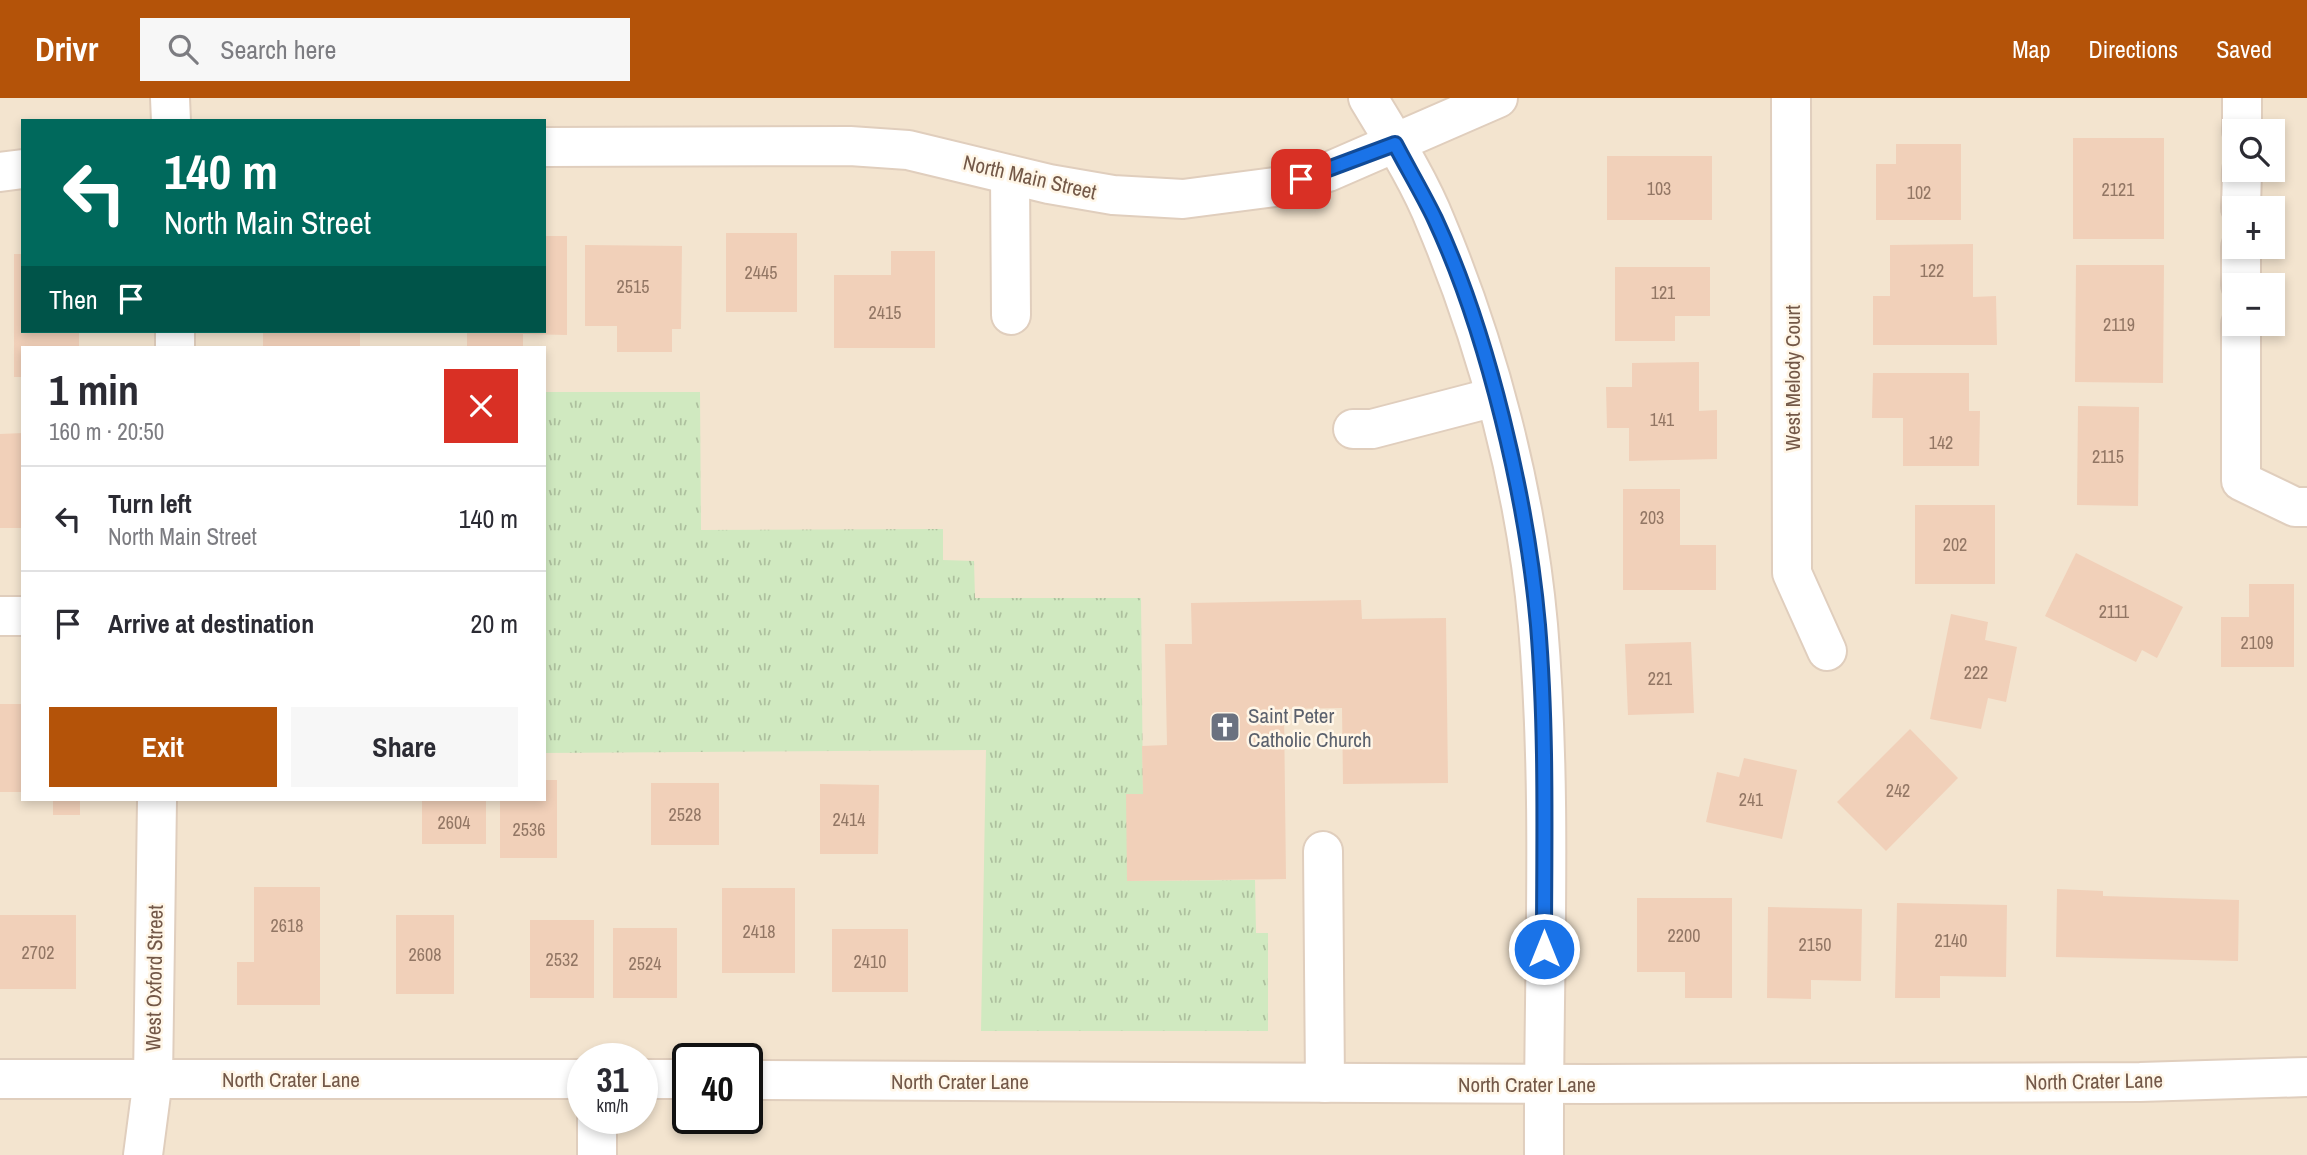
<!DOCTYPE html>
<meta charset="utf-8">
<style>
:root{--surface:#fff;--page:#f7f7f7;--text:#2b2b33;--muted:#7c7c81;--line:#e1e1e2;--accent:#b45309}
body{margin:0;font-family:"Archivo Narrow",sans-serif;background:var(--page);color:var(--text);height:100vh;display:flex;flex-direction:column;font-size:26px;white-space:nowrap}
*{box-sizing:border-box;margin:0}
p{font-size:23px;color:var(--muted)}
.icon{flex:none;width:38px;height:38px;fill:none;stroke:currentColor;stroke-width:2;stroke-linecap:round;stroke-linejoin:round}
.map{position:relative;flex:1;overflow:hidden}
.details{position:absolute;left:21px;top:248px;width:525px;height:455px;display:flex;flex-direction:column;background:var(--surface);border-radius:0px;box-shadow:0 4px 10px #0003}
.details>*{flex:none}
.top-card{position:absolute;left:21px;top:21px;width:525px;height:214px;border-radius:0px;box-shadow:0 4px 10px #0003;background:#00695c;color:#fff;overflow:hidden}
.tools{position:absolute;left:2222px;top:21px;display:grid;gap:14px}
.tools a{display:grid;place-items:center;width:63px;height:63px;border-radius:0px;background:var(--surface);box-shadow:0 4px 10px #0003;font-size:35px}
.speed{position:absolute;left:567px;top:945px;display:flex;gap:14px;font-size:35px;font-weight:700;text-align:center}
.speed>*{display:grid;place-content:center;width:91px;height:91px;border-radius:50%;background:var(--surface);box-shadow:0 4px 10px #0003;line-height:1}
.speed small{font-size:18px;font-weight:400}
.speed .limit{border:4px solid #111;border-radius:10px;background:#fff;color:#111}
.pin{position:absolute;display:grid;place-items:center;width:60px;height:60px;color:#fff;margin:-30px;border-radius:14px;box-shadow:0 4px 10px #0006}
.me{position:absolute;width:77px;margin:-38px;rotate:0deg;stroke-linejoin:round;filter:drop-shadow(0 0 5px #0008)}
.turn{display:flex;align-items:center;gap:24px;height:147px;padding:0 28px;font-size:32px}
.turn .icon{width:91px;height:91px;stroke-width:2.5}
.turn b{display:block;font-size:49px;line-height:60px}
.then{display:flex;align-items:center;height:66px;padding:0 28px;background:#0003;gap:14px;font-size:26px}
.round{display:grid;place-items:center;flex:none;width:74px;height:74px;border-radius:0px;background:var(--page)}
.headline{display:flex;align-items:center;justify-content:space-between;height:119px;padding:0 28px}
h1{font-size:42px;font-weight:700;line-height:52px}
.action{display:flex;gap:14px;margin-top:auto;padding:14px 28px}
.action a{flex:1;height:80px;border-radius:0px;background:var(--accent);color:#fff;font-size:28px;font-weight:700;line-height:80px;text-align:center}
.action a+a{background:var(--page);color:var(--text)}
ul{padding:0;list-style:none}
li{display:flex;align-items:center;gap:21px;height:105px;padding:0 28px;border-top:2px solid var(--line)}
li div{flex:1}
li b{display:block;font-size:26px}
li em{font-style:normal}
header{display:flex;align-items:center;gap:42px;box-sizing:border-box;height:98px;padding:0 35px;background:var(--accent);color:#fff}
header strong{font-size:33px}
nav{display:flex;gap:38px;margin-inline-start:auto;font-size:24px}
.search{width:490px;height:63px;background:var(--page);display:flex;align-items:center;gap:18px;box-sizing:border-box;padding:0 24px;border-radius:0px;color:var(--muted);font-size:26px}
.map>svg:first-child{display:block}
.residential{fill:#f3e4cf;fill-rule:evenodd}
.grass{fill:url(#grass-tufts)}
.building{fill:#f1d0b9}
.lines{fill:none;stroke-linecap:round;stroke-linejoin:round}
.minor-casing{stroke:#e0cebd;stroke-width:42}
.minor{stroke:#fff;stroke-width:38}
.route-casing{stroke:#114b97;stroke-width:18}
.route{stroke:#1a73e8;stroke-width:12}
.labels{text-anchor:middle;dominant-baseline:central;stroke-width:5;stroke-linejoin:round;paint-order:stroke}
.number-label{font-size:18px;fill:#927664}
.street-label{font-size:21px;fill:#735848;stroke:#fff6e7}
.worship-label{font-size:21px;fill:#5b616d;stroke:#fff6e7;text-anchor:start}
</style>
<header>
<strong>Drivr</strong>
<div class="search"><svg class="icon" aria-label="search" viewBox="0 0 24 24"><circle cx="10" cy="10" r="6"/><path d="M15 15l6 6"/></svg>Search here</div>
<nav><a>Map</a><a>Directions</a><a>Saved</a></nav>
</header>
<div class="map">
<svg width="2307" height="1057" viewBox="0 0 2307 1057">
<defs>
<pattern id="grass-tufts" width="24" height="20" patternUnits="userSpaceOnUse" patternTransform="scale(1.75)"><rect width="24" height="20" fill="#d0e9c0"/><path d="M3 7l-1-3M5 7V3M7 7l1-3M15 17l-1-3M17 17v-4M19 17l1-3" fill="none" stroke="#adc09e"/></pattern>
</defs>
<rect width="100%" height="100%" fill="#fcf2e1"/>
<!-- residential -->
<path class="residential" d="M0 0H2307V1057H0ZM23 23H544V233H23ZM2235 33H2273V72H2235ZM2235 110H2273V149H2235ZM2235 187H2273V226H2235ZM23 250H544V702H23ZM583 961H642V1020H583ZM688 961H747V1020H688Z"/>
<!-- grass -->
<path class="grass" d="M544 294H700L701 432 943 431V462L974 463 975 500H1141L1143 696 1127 783 1255 782 1256 835H1268V933H981L986 652 544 655Z"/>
<!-- building -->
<g class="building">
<rect x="2073" y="40" width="91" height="101"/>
<path d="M1896 46H1961V122H1876V66H1896Z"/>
<rect x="1607" y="58" width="105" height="64"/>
<rect x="726" y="135" width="71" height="79"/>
<path d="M544 138H567V237L523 236V250H467V233H544Z"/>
<path d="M1973 146V199L1996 198 1997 247H1873V198H1890V147Z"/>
<path d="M585 147 682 148 681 231H672V254H617V228H585Z"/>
<path d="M891 153H935V250H834V177H891Z"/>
<path d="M14 156H23V233H79V250H23V279H14Z"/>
<path d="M2076 167H2164L2163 285 2075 284Z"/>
<path d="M1615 169H1710V218H1675V243H1615Z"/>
<path d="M263 233H360V248L263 250Z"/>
<path d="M1699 264V313L1717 312V361L1629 363V330H1607L1606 289H1632V265Z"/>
<path d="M1873 275H1969V313H1980L1979 368H1903V320H1872Z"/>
<path d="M2078 308 2139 309 2138 408 2077 407Z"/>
<path d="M23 335V430H0V336Z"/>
<path d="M1623 391H1680V447H1716V492H1623Z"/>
<rect x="1915" y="407" width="80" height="79"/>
<path d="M2076 455 2183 509 2157 560 2142 552 2136 564 2045 518Z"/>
<path d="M2249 486H2294V569H2221V519H2249Z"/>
<path d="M1361 502 1362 521 1446 520 1448 685 1343 686 1342 610 1284 611 1286 781 1127 783 1126 696H1143L1142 648 1167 647 1165 546H1192L1191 505Z"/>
<path d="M1951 516 1988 524 1985 542 2017 549 2006 604 1988 600 1981 631 1930 621Z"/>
<path d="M1691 544 1694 615 1628 617 1625 546Z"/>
<rect x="0" y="606" width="23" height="88"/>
<path d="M1910 631 1958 680 1886 753 1837 704Z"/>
<path d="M1744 660 1797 672 1782 741 1706 724 1717 674 1739 679Z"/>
<path d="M544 682H557V760H500V702H544Z"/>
<rect x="651" y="685" width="68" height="62"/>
<path d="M820 686 879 687 878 756H820Z"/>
<rect x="53" y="702" width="27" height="15"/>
<rect x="422" y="702" width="64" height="44"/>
<path d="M254 789H320V907H237V864H254Z"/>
<rect x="722" y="790" width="73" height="85"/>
<path d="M2057 791 2103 793V798L2239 802 2238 863 2056 859Z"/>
<path d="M1637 800H1732V900H1685V874H1637Z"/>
<path d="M1897 805 2007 807 2006 879 1940 878V900H1895Z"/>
<path d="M1768 809 1862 811 1861 883 1811 882V901L1767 900Z"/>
<rect x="0" y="817" width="76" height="74"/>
<rect x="396" y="817" width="58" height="79"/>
<rect x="530" y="822" width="64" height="78"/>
<rect x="613" y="830" width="64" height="70"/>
<rect x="832" y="831" width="76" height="63"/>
</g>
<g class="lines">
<!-- minor casing -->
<g class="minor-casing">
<g id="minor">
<path d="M170 0 171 23"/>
<path d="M1368 0C1392 40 1419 82 1436 125 1488 249 1526 392 1538 527 1553 702 1543 881 1544 1057"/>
<path d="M1791 0 1792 475 1827 553"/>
<path d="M2242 33V0"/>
<path d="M544 49 850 48 908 52 1049 86 1113 97 1183 101 1275 89 1328 74 1498 0"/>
<path d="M0 74 23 71"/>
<path d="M1010 77 1011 217"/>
<path d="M2241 110 2242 72"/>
<path d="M2241 187V149"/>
<path d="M2241 226V383L2295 409H2307"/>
<path d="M175 233V250"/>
<path d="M1353 331H1372L1495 299"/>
<path d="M0 518H23"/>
<path d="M1323 753 1325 985"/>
<path d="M0 981H583"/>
<path d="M642 981H688"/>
<path d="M747 982 1592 986 2140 984 2307 979"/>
<path d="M143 1057 153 981 157 702"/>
<path d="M597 1057V1020"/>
</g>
</g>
<!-- minor -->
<use href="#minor" class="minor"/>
</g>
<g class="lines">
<!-- route casing -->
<g class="route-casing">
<path id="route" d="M1301 81 1395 46C1408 71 1423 96 1435 121 1488 235 1527 402 1538 527 1547 635 1544 743 1544 851"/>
</g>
<!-- route -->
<use href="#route" class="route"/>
</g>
<!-- icons -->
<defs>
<g id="church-square" transform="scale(1.575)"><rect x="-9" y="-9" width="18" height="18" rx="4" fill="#6b7280" stroke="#fff6e7"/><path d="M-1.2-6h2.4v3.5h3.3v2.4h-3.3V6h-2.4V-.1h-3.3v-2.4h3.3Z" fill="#fff"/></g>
</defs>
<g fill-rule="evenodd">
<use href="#church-square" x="1225" y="629"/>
</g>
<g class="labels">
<!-- number labels -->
<g class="number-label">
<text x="1659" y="90">103</text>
<text x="2118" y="91">2121</text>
<text x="1919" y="94">102</text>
<text x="1932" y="172">122</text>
<text x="761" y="174">2445</text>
<text x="633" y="188">2515</text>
<text x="1663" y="194">121</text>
<text x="885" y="214">2415</text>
<text x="2119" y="226">2119</text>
<text x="1662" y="321">141</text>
<text x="1941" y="344">142</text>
<text x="2108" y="358">2115</text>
<text x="1652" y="419">203</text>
<text x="1955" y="446">202</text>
<text x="2114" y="513">2111</text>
<text x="2257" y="544">2109</text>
<text x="1976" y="574">222</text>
<text x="1660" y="580">221</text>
<text x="1898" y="692">242</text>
<text x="1751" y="701">241</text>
<text x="685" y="716">2528</text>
<text x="849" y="721">2414</text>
<text x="454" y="724">2604</text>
<text x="529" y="731">2536</text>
<text x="287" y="827">2618</text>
<text x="759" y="833">2418</text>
<text x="1684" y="837">2200</text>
<text x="1951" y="842">2140</text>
<text x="1815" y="846">2150</text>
<text x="38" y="854">2702</text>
<text x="425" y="856">2608</text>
<text x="562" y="861">2532</text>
<text x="870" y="863">2410</text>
<text x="645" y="865">2524</text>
</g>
<!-- street labels -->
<g class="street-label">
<text transform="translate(1030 79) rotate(13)">North Main Street</text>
<text transform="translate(1792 280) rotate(-90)">West Melody Court</text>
<text transform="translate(154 880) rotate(-89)">West Oxford Street</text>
<text x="291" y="981">North Crater Lane</text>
<text x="960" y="983">North Crater Lane</text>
<text transform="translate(2094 983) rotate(-1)">North Crater Lane</text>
<text x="1527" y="986">North Crater Lane</text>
</g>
<!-- worship labels -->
<g class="worship-label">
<text x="1248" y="617">Saint Peter<tspan x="1248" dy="24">Catholic Church</tspan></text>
</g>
</g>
</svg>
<div class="tools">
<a><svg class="icon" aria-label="search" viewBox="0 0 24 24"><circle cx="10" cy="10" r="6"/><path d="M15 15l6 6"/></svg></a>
<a>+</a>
<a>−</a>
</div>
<div class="speed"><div>31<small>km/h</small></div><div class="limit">40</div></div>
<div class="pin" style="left:1301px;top:81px;background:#d93025"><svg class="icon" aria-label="arrive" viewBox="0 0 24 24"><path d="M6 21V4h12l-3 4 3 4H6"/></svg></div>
<svg class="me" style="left:1544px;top:851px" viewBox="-20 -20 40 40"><circle r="17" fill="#1a73e8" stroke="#fff" stroke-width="3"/><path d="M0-11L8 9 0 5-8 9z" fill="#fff"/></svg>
<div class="top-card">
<div class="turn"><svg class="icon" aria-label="left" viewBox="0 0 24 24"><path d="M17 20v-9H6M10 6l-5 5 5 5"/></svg><div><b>140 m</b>North Main Street</div></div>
<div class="then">Then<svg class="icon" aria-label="arrive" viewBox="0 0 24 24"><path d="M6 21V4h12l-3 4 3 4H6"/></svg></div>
</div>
<section class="details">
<div class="headline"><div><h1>1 min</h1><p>160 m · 20:50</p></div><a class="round" style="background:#d93025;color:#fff"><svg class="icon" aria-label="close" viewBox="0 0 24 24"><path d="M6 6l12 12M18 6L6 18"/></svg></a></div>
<ul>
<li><svg class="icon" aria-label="left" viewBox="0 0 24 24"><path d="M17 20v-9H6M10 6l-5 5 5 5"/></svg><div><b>Turn left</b><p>North Main Street</p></div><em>140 m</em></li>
<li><svg class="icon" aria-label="arrive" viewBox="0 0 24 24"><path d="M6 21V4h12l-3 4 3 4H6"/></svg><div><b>Arrive at destination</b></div><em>20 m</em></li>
</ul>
<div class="action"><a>Exit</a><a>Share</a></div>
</section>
</div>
